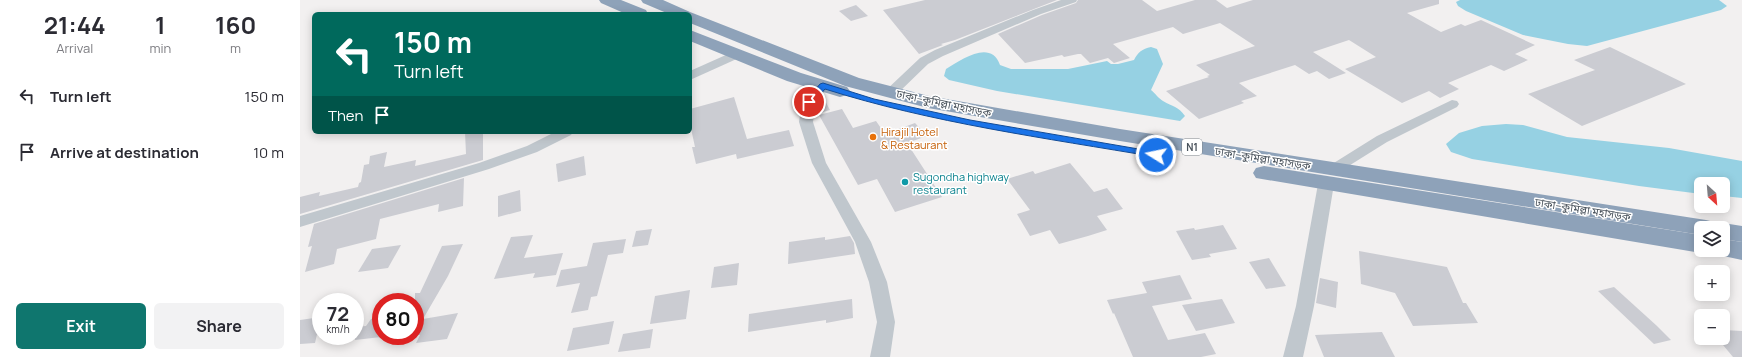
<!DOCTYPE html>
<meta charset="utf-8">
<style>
:root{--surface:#fff;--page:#f2f2f3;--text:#2b2b33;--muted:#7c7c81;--accent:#0f766e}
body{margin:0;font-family:Manrope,"Noto Sans Bengali",sans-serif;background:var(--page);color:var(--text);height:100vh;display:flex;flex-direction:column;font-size:15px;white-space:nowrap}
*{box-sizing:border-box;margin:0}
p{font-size:13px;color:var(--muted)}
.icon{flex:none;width:22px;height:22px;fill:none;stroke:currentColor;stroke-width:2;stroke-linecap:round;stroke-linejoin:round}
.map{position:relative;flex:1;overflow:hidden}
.side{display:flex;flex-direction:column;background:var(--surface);width:300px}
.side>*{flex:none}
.guide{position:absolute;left:12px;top:12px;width:380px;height:122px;border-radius:6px;box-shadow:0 2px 10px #0003;background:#00695c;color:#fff;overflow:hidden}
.needle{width:26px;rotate:154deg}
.tools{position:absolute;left:1394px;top:177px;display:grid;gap:8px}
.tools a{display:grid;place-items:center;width:36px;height:36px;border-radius:6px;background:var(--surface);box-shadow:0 2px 10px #0003;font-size:20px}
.speed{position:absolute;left:12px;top:293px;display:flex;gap:8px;font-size:20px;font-weight:700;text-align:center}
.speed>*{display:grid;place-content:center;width:52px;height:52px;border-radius:50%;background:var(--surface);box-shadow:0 2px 10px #0003;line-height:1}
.speed small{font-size:10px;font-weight:400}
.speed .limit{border:6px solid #d22;background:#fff;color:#111}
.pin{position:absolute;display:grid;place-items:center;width:34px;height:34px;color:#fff;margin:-17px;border:2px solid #fff;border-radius:50%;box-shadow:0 1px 4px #0007}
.me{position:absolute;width:44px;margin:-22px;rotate:280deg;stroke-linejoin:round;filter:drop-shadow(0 0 3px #0008)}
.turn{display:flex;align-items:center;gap:14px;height:84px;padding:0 16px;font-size:18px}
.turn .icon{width:52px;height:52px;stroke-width:2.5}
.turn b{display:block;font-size:28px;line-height:34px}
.then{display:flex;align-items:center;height:38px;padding:0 16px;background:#0003;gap:8px;font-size:15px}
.eta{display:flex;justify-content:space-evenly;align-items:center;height:68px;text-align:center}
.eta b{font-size:24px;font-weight:700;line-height:28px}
.action{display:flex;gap:8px;margin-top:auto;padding:8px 16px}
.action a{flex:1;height:46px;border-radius:6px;background:var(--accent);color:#fff;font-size:16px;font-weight:700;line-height:46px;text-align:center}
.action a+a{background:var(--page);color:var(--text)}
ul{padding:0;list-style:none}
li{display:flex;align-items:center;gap:12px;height:56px;padding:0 16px}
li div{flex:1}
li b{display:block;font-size:15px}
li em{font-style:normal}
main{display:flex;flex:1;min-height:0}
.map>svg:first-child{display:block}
.water{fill:#96d1e3}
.building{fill:#cbccd2}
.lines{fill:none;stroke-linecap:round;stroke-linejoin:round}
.street{fill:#c0c7cd;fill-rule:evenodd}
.highway{fill:#8ea2b9;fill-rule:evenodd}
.route{fill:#1a73e8;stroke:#114b97}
.food-dot{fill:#e8710a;stroke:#fff;stroke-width:1.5}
.culture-dot{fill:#0f9aa8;stroke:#fff;stroke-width:1.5}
.labels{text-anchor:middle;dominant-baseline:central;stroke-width:3;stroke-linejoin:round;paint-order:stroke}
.shield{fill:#fff;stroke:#80878d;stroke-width:1}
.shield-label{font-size:10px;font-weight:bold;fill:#4a535c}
.street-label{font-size:11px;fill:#4a535c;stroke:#fff}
.food-label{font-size:11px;fill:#c56008;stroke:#fff;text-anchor:start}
.culture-label{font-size:11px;fill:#0d838f;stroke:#fff;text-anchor:start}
</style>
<main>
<section class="side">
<div class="eta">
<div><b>21:44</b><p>Arrival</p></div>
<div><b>1</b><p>min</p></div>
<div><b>160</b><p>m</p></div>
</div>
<ul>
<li><svg class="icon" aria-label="left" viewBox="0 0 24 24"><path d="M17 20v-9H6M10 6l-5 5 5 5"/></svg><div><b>Turn left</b></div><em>150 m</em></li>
<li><svg class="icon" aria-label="arrive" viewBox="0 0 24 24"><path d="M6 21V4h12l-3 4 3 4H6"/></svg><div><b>Arrive at destination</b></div><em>10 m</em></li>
</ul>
<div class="action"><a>Exit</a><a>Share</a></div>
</section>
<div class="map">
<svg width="1442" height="357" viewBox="0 0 1442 357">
<rect width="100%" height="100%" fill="#f2f0f0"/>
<!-- water -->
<g class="water">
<path d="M1160 0H1419L1427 6 1421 10 1287 46 1268 44 1223 35 1166 11 1158 6 1156 2Z"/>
<path d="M851 47 857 49 863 64 851 90C855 93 859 99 863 101 873 107 878 106 885 116L880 121 697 91 649 80 644 76 646 69C662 59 691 39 700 65L711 69H768L807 61 811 64H818L834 60C838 52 842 49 851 47Z"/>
<path d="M1206 124 1223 125 1267 137 1369 148 1442 161V198L1423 196V184H1401V194L1339 186 1172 159 1151 152 1146 144 1159 133 1182 126Z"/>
</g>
<!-- building -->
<g class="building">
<path d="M625 0H757L655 40 641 44 643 45 619 54 583 10Z"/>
<path d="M778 0H842L857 11 895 0H916L927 8 953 0H1139V4L1107 13 1141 32 1161 24 1165 26 1181 20 1235 45 1215 54 1228 60 1204 71 1191 65 1148 83 1159 89 1140 98 1129 91 1102 103 1045 69 1076 57 1049 40 1013 52 1046 73 1029 79 1017 71 1009 74 995 65 939 83 957 96 941 101 944 103 899 119 866 91 909 77 907 76 910 75 896 65 955 46 920 23 883 34 873 27 813 44 830 58 814 63 808 58 790 63 781 54H778L764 57 762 55 725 63 698 34 742 15 776 3Z"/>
<path d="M556 5 568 16 551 21 539 11Z"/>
<path d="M1310 47 1386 84 1282 126 1228 94 1295 70 1274 60Z"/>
<path d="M434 97 447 139 489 130 494 146 437 159 436 154 396 164 392 147H395L390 124V109Z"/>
<path d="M523 97 530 110 516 114 517 104Z"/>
<path d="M542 109 553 128 576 121 585 134 615 123 627 136 607 143 642 197 595 212 577 179 558 185 519 115Z"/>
<path d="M165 132H183V160L0 214V197L20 192 19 196 58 187 59 183 61 182 64 165 69 164 70 156 87 152 84 167 116 160 115 166 166 154Z"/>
<path d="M284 156 286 175 258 182 256 164Z"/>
<path d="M770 163 794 192 807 188 823 209 797 216 807 230 788 236 759 244 750 230 730 236 717 214 730 210 707 179 733 171 735 174Z"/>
<path d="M164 178 163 206 138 212 139 204 80 219 76 239 37 249 34 264 5 272 12 246 8 247 14 224Z"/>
<path d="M220 190 221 211 198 217V196Z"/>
<path d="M923 225 937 249 909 254 911 257 892 260 876 231 894 228 895 230Z"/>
<path d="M352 229 348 245 332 247 336 231Z"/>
<path d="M233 235 224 258 263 253 256 275 233 278 235 273 194 279 211 237Z"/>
<path d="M550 236 554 243 555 254 488 264 489 242 525 237V240Z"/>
<path d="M326 239 323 253 308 255 297 296 291 297 288 310 271 313 280 283 256 287 261 270 287 266 293 243Z"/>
<path d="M163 244 148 276 123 319 158 313 147 339 116 343 120 335H115V293H120L142 246Z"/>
<path d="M101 245 88 268 58 272 72 249Z"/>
<path d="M1059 251 1147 267 1163 303H1166L1178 323 1113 326 1095 293 1061 284Z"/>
<path d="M969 258 986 286 966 289 949 262Z"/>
<path d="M439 263 437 285 411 288 414 267Z"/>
<path d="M880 275 892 299 852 306 868 340 905 333 916 354 901 357H833L814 313 813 314 807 300 847 293 842 282Z"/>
<path d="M1020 278 1038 282 1036 308 1016 303Z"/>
<path d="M1314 287 1357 326 1371 340 1354 344 1298 291Z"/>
<path d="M390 290 386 319 350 324 355 296Z"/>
<path d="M552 299 553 318 526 323V320L448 332 449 314Z"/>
<path d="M922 299 935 323 896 331 882 305Z"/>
<path d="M21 317 15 343 0 344V320Z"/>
<path d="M81 318V337L55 340V327L66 326 71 319Z"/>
<path d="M314 321 309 344 267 351 273 328Z"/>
<path d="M353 329 350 348 318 352 323 334Z"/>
<path d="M1423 330 1442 331V357H1433L1423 345Z"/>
<path d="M1082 332 1095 357H1024L1015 335Z"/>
</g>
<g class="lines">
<!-- street -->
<g class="street">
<path d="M761 0H777L776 2 741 14 643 56 628 64 596 95H586L584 92 620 58 635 50 733 10Z"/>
<path d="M437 50 441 51 443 54 441 57 390 80V71Z"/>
<path d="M523 82 528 83 529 86 516 103 513 122 526 163 571 242 587 282 595 322 590 357H570L577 322 569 282 555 242 512 163 499 122 502 102 518 83Z"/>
<path d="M1152 100 1157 101 1159 104 1157 107 1087 142 1039 172 1034 174 1029 172 1027 169 1029 166 1077 136Z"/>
<path d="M255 132H273L271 135 237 152 189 169 0 227V216L179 163 227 146Z"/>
<path d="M1026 179 1031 181 1034 184 1014 306 1003 357H983L996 306 1018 184 1021 181Z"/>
</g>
<!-- highway -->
<g class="highway">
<path d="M299 0H321L346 10 348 14H326L301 3Z"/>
<path d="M341 0H363L390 12 559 78 629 96 820 129 1406 220 1414 222 1416 225 1423 223 1442 226V242L1423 239V228H1401V235L820 141 628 108 545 86 390 23V14H369L343 3Z"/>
<path d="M390 30 501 73 547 87 550 91 547 95 540 97 487 81 390 41Z"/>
<path d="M964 166 1401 235V250H1410L1401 253 956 178 953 173 956 168Z"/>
<path d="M1423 239 1442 242V260L1414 254 1412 250H1423Z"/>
</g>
</g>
<!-- route -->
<path class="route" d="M523 83 574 99 670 120 856 152 860 155 856 157C745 138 632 123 525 89L512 104H506V101L520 84Z"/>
<!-- markers -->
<circle class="food-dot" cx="573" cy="137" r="4"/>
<circle class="culture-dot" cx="605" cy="182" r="4"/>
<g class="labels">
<!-- shield labels -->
<rect class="shield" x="882" y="139" width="20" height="16" rx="3"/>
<g class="shield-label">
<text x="892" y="147">N1</text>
</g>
<!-- street labels -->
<g class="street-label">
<text transform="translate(644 103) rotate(12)">ঢাকা–কুমিল্লা মহাসড়ক</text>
<text transform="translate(963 158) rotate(9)">ঢাকা–কুমিল্লা মহাসড়ক</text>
<text transform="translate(1283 209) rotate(9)">ঢাকা–কুমিল্লা মহাসড়ক</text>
</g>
<!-- food labels -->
<g class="food-label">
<text x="581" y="131">Hirajil Hotel<tspan x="581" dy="13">&amp; Restaurant</tspan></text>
</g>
<!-- culture labels -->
<g class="culture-label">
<text x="613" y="176">Sugondha highway<tspan x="613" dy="13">restaurant</tspan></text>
</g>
</g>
</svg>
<div class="tools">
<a><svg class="needle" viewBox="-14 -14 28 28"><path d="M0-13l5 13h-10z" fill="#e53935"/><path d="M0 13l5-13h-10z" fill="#7c7c81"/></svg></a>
<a><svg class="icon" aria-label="layers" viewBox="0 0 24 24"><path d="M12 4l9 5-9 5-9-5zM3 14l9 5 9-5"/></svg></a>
<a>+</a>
<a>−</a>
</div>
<div class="speed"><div>72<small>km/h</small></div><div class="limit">80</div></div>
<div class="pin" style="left:509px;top:102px;background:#d93025"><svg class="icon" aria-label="arrive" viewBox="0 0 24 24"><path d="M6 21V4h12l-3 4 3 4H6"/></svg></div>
<svg class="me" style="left:856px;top:155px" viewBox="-20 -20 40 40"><circle r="17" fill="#1a73e8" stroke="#fff" stroke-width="3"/><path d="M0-11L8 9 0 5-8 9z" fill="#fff"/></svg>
<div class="guide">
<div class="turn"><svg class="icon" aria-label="left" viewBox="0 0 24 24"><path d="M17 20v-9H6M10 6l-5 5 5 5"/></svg><div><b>150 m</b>Turn left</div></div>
<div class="then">Then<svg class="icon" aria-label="arrive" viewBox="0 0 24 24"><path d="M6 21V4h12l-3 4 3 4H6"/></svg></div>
</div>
</div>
</main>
